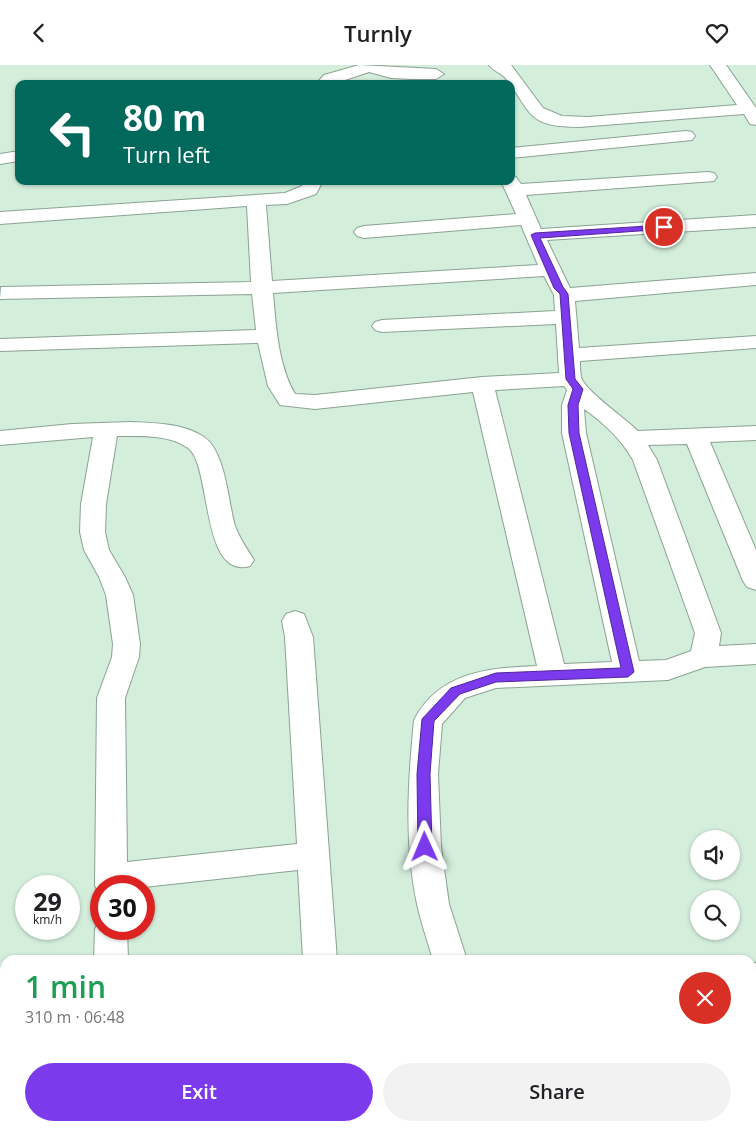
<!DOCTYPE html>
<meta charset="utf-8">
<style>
:root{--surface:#fff;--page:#f2f2f2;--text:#202124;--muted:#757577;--accent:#7c3aed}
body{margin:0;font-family:"Open Sans",sans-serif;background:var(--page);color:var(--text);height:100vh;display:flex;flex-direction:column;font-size:19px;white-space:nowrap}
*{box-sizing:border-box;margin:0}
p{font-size:16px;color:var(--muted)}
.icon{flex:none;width:28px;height:28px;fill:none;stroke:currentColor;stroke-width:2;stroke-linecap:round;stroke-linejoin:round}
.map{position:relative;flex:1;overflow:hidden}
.panel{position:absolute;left:0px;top:890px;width:756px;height:176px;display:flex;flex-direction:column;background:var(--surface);border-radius:15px 15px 0 0;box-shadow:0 1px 4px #0004}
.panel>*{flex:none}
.hud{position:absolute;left:15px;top:15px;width:500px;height:105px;border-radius:10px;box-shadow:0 1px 4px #0004;background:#00695c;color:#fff;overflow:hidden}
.controls{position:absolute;left:690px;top:765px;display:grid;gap:10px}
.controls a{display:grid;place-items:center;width:50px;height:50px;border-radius:50%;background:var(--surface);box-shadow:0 1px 4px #0004;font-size:25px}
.speed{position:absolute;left:15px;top:810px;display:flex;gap:10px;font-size:25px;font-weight:700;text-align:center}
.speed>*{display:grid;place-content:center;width:65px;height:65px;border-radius:50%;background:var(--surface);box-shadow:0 1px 4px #0004;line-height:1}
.speed small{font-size:12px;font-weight:400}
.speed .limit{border:8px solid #d22;background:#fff;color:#111}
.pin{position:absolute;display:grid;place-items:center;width:42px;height:42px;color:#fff;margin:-21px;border:2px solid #fff;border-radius:50%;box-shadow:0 1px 5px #0007}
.me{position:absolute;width:55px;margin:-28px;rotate:359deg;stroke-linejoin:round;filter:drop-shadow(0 0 4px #0008)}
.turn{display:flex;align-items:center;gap:18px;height:105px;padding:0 25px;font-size:22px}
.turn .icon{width:65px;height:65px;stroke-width:2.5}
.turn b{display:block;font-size:35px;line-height:42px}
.round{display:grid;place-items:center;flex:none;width:52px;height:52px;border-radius:26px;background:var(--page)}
.head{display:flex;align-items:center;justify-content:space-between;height:85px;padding:0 25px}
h1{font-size:30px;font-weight:600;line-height:38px;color:#1e9e55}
.action{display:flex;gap:10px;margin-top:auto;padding:10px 25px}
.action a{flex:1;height:58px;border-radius:30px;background:var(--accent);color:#fff;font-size:20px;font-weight:600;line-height:58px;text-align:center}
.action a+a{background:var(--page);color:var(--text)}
header{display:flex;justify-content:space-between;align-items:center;height:65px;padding:0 25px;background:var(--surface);font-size:22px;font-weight:600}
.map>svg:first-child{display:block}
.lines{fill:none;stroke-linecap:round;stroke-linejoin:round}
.street-casing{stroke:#8aa291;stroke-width:2}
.street{fill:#fff;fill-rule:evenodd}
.route{fill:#7c3aed;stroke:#51269a}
</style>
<header><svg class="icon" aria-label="back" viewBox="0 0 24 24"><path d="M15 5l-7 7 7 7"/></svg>Turnly<svg class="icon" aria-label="heart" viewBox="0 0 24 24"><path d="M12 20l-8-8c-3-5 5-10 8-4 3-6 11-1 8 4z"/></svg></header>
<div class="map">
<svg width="756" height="1066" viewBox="0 0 756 1066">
<rect width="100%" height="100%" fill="#d4eedc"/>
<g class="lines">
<!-- street casing -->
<g class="street-casing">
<g id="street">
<path d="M359 0 436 4 444 9 436 14H411L391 13 369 7 333 19H316L324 10Z"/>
<path d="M489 0H511L543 43 562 51 588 52 737 40 710 0H726L756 43V60L750 59 744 49 579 62C527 62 532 48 507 15 502 8 493 6 489 0Z"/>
<path d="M686 66 692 67 695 71 692 75 511 93V83Z"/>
<path d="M19 86V96L0 99V89Z"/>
<path d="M708 107 714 108 717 112 714 116 526 130 541 164 756 150V162L547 175 570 223 756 208V220L575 236 579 283 756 271V283L580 296C580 301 580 307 581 312 584 325 625 353 638 366L756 361V375L710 377 756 485V525L747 522 743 516 687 379 648 380 657 395 721 568 719 581 756 579V599L705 602 668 615 496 623 465 633 442 659 438 709 441 782 449 839 467 895H433C428 877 421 858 417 839 404 779 408 716 414 655 439 607 488 603 537 601L473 327 315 344 280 340 268 321 258 278 0 286V274L256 265 252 229 0 234 1 222 251 217 247 141 0 159V147L285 128 302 121 305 116H323L316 129 287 139 266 140 272 216 538 200 521 160 364 173 357 171 354 167 357 163 364 161 516 149 501 116H511V111L516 112 521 119ZM544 211 554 230 555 246 382 255 375 257 372 261 375 265 382 267 556 259 559 308 482 312 315 330 295 329C278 300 276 261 273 228ZM564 321 567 325 562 340V368L612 597 564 599 495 325ZM584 344C605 359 620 373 633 395L695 568 691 586 666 595 639 596 586 368Z"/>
<path d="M130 357C154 358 183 358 204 372 226 387 228 437 235 461 240 474 247 484 254 495L250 501C200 515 212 400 188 383 169 369 139 371 117 371L106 439 105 467 109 485 125 512 133 530 140 579 139 592 125 633 127 797 297 779 285 572 282 556 286 549 295 546 304 549 313 572 337 895H303L298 805 144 822 101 821V831L95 821 97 633 112 592 113 579 106 530 99 512 84 485 80 467 81 439 93 372 0 380V366L72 359Z"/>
<path d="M101 853V864H127L128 895H94L95 864Z"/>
<rect x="751" y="898" width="5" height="30"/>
<path d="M5 1007V1041L0 1042V1008Z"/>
<rect x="95" y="1061" width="36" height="5"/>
<rect x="306" y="1061" width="36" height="5"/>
<rect x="466" y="1061" width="36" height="5"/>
</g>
</g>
<!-- street -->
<use href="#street" class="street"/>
</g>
<!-- route -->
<path class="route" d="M664 160H667V164L540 173 563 222 568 229 575 314 583 324 578 340 579 368 634 607 628 612 496 617 460 629 434 656 430 709 432 782 430 786H420L418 782 417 709 422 654 451 623 496 608 621 603 569 368 568 340 573 324 566 314 560 229 554 223 531 170 535 168Z"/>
</svg>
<div class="controls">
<a><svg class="icon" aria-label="sound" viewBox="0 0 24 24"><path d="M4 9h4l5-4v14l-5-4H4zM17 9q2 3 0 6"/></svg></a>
<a><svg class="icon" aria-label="search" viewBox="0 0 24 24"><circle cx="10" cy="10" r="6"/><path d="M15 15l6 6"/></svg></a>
</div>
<div class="speed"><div>29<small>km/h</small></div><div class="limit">30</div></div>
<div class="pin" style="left:664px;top:162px;background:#d93025"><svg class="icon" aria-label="arrive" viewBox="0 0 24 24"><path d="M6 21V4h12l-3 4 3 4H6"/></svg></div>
<svg class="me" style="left:425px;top:782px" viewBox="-20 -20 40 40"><path d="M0-17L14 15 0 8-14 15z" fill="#7c3aed" stroke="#fff" stroke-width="4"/></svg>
<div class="hud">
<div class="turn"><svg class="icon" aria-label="left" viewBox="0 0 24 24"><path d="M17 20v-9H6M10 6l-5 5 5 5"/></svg><div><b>80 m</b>Turn left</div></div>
</div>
<section class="panel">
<div class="head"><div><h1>1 min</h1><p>310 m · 06:48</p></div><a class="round" style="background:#d93025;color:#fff"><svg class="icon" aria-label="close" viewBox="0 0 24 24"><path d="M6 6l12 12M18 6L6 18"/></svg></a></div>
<div class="action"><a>Exit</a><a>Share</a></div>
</section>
</div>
